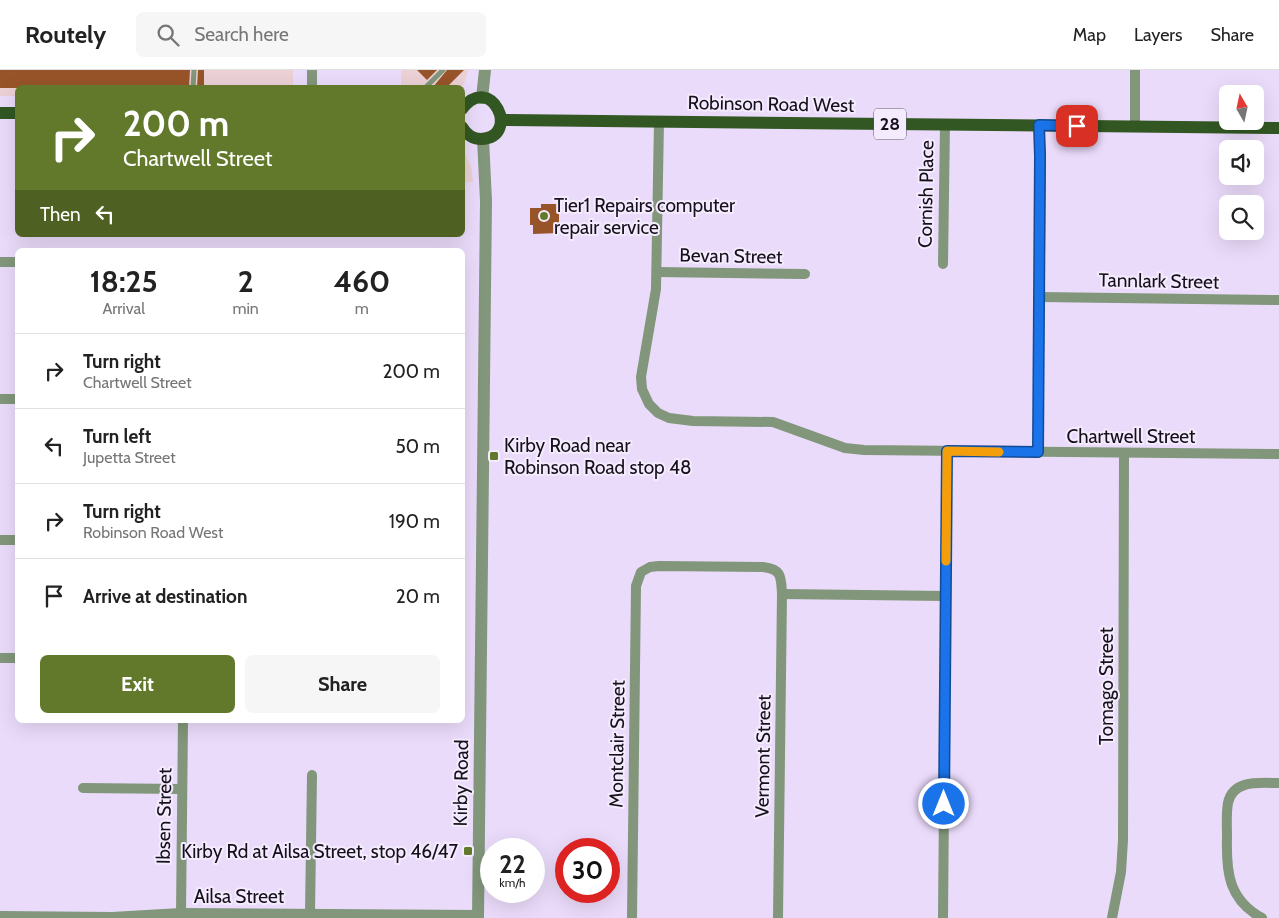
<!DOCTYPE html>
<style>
:root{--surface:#fff;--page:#f6f6f6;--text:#222;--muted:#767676;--line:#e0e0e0;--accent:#62792b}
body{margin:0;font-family:Cabin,sans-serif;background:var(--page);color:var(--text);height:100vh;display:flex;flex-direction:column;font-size:19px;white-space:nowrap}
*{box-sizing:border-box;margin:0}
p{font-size:16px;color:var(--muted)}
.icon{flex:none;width:28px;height:28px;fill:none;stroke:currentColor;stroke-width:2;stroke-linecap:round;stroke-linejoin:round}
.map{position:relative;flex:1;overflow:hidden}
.sheet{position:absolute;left:15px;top:178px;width:450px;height:475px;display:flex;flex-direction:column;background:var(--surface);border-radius:8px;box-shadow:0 5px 20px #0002}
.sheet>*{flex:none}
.hud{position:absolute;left:15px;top:15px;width:450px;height:152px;border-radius:8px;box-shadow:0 5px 20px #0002;background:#62792b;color:#fff;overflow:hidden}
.needle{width:32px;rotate:351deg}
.controls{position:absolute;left:1219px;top:15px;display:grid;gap:10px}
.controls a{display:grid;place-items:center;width:45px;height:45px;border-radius:8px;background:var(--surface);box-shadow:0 5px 20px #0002;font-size:25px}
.speed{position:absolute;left:480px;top:768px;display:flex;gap:10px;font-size:25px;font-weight:700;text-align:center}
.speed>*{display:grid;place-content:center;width:65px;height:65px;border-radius:50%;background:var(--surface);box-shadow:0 5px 20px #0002;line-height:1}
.speed small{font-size:12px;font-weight:400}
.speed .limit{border:8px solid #d22;background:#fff;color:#111}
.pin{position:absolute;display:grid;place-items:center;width:42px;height:42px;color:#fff;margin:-21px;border-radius:10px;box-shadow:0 2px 8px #0006}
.me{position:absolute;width:55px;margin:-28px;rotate:0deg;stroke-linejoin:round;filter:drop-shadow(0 0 4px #0008)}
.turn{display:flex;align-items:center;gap:18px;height:105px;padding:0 25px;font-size:22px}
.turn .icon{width:65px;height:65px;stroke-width:2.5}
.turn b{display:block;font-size:35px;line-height:42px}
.then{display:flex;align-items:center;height:48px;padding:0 25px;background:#0003;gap:10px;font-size:19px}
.eta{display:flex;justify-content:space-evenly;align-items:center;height:85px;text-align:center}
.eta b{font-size:30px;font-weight:800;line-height:35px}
.primary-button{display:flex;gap:10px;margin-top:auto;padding:10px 25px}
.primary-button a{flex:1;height:58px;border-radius:8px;background:var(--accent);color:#fff;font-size:20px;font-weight:800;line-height:58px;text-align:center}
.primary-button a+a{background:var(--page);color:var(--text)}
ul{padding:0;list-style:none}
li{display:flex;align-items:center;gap:15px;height:75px;padding:0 25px;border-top:1px solid var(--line)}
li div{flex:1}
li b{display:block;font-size:19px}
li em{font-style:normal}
header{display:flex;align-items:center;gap:30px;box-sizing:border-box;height:70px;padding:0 25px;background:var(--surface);border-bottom:1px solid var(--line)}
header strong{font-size:24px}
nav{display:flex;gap:28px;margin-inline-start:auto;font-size:18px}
.search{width:350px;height:45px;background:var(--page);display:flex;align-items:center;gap:12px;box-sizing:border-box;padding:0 18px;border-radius:8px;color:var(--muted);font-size:19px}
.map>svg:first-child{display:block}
.commercial{fill:#ebd1d5}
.building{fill:#985429}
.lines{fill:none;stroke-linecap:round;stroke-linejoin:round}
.service{stroke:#81967a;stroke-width:5}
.minor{stroke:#81967a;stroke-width:10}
.tertiary{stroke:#81967a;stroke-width:12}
.primary{stroke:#325723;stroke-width:12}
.route-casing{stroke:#114b97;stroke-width:12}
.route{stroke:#1a73e8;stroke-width:9}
.slow{stroke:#f59e0b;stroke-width:9}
.poi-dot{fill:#62792b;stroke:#f4ebfe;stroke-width:2}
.labels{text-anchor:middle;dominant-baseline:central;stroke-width:4;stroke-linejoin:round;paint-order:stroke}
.shield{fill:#f4ebfe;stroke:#58525e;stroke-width:1}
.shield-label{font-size:18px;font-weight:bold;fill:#15101a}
.street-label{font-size:19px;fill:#15101a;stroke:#f4ebfe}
.poi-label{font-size:19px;fill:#15101a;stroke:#f4ebfe;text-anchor:start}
</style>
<header>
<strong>Routely</strong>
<div class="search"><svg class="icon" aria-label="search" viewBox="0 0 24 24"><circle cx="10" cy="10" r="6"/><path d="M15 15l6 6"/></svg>Search here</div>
<nav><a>Map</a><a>Layers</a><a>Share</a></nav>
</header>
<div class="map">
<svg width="1279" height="848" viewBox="0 0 1279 848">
<rect width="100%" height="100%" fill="#eadbfa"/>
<!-- commercial -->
<g class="commercial">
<path d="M0 0H293V17L18 18 17 26H0Z"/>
<path d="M401 0H468L464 14 460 17 401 18Z"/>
<path d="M462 79 471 96 473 112H463Z"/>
</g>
<!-- building -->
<g class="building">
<path d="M0 0H190L189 18H0Z"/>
<path d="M198 0H204V18H197Z"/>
<path d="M417 0H437L427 10Z"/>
<path d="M447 0H464L446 18H434L433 17Z"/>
<path d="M541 134H559V163L533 164V155H530V138H541Z"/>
</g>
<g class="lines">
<!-- service -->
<g class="service">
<path d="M193 18 194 0"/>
<path d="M425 18 443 0"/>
</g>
<!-- minor -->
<g class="minor">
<path d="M312 18V0"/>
<path d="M659 51 656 219 641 307 642 319 649 334 658 343 669 348 693 351 773 352 845 378 864 380 1279 384"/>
<path d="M1135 57V0"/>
<path d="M0 192H18"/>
<path d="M943 194 945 54"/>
<path d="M657 202 805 204"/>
<path d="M1039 227 1279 230"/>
<path d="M0 329H18"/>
<path d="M1038 383 1041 86 1039 55"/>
<path d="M0 470H18"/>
<path d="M782 524 945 526"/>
<path d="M0 588H18"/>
<path d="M83 718 181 719"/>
<path d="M181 843 183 650"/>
<path d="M310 843 312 705"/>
<path d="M0 846 112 847 181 843 478 845"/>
<path d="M632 848 636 516 641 502 650 497 659 496 763 497C782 499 781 507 782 524L778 848"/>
<path d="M943 848 947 381"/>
<path d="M1112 848 1121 802 1123 770 1124 383"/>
<path d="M1262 848C1229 830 1226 803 1227 768 1227 756 1226 744 1228 733 1233 709 1260 713 1279 713"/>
</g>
<!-- tertiary -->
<g class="tertiary">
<path d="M482 28 485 0"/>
<path d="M478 848 486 131 483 69"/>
</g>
<!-- primary -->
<g class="primary">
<path d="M462 39C491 1 522 67 481 69 473 69 466 64 462 57"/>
<path d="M0 43H18"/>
<path d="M502 50 1279 58"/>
</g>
</g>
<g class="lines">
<!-- route casing -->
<g class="route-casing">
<path id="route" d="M944 734 947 381 1038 382 1040 86 1039 55 1077 56"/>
</g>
<!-- route -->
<use href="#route" class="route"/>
<!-- slow -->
<path class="slow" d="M946 491 947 381 999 382"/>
</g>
<!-- markers -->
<g class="poi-dot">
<circle cx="544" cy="146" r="5"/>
<rect x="489" y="381" width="10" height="10" rx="2.5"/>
<rect x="463" y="776" width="10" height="10" rx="2.5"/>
</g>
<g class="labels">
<!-- shield labels -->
<rect class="shield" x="874" y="38.5" width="32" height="31" rx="4"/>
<g class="shield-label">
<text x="890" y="54">28</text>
</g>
<!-- street labels -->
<g class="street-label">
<text transform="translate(771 34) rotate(1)">Robinson Road West</text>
<text transform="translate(926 124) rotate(-89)">Cornish Place</text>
<text transform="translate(731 186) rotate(1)">Bevan Street</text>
<text transform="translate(1159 211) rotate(1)">Tannlark Street</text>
<text x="1131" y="366">Chartwell Street</text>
<text transform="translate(1106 616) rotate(-90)">Tomago Street</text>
<text transform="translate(617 674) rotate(-89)">Montclair Street</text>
<text transform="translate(763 686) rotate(-89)">Vermont Street</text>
<text transform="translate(461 713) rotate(-89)">Kirby Road</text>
<text transform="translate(164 746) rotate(-89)">Ibsen Street</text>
<text x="239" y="826">Ailsa Street</text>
</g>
<!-- poi labels -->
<g class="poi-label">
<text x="554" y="135">Tier1 Repairs computer<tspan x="554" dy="22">repair service</tspan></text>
<text x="504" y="375">Kirby Road near<tspan x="504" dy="22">Robinson Road stop 48</tspan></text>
<text x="458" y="781" text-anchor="end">Kirby Rd at Ailsa Street, stop 46/47</text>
</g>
</g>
</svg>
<div class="controls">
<a><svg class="needle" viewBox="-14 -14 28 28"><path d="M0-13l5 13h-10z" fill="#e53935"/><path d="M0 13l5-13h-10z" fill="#767676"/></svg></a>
<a><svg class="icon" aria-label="sound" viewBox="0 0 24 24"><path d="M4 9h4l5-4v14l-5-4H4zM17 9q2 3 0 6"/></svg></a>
<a><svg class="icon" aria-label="search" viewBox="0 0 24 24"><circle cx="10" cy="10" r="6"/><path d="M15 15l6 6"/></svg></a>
</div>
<div class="speed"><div>22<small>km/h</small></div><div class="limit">30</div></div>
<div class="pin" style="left:1077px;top:56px;background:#d93025"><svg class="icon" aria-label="arrive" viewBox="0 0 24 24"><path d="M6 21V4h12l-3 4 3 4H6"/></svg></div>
<svg class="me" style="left:944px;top:734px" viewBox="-20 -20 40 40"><circle r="17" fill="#1a73e8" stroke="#fff" stroke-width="3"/><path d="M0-11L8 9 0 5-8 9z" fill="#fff"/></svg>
<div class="hud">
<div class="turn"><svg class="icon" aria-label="right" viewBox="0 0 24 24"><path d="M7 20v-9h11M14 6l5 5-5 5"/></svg><div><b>200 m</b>Chartwell Street</div></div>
<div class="then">Then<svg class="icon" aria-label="left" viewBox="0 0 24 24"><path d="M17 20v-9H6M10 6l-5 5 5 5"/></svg></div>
</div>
<section class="sheet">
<div class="eta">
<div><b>18:25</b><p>Arrival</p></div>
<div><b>2</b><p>min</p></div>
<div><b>460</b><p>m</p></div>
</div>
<ul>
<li><svg class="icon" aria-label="right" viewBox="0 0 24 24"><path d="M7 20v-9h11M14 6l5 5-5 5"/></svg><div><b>Turn right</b><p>Chartwell Street</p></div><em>200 m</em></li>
<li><svg class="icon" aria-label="left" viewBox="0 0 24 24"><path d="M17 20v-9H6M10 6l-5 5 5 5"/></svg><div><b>Turn left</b><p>Jupetta Street</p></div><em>50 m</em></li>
<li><svg class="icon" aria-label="right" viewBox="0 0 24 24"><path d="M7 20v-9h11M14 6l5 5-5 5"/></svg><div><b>Turn right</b><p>Robinson Road West</p></div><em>190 m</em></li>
<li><svg class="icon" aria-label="arrive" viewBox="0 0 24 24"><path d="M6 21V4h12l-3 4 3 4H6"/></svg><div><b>Arrive at destination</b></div><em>20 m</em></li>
</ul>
<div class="primary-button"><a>Exit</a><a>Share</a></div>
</section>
</div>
